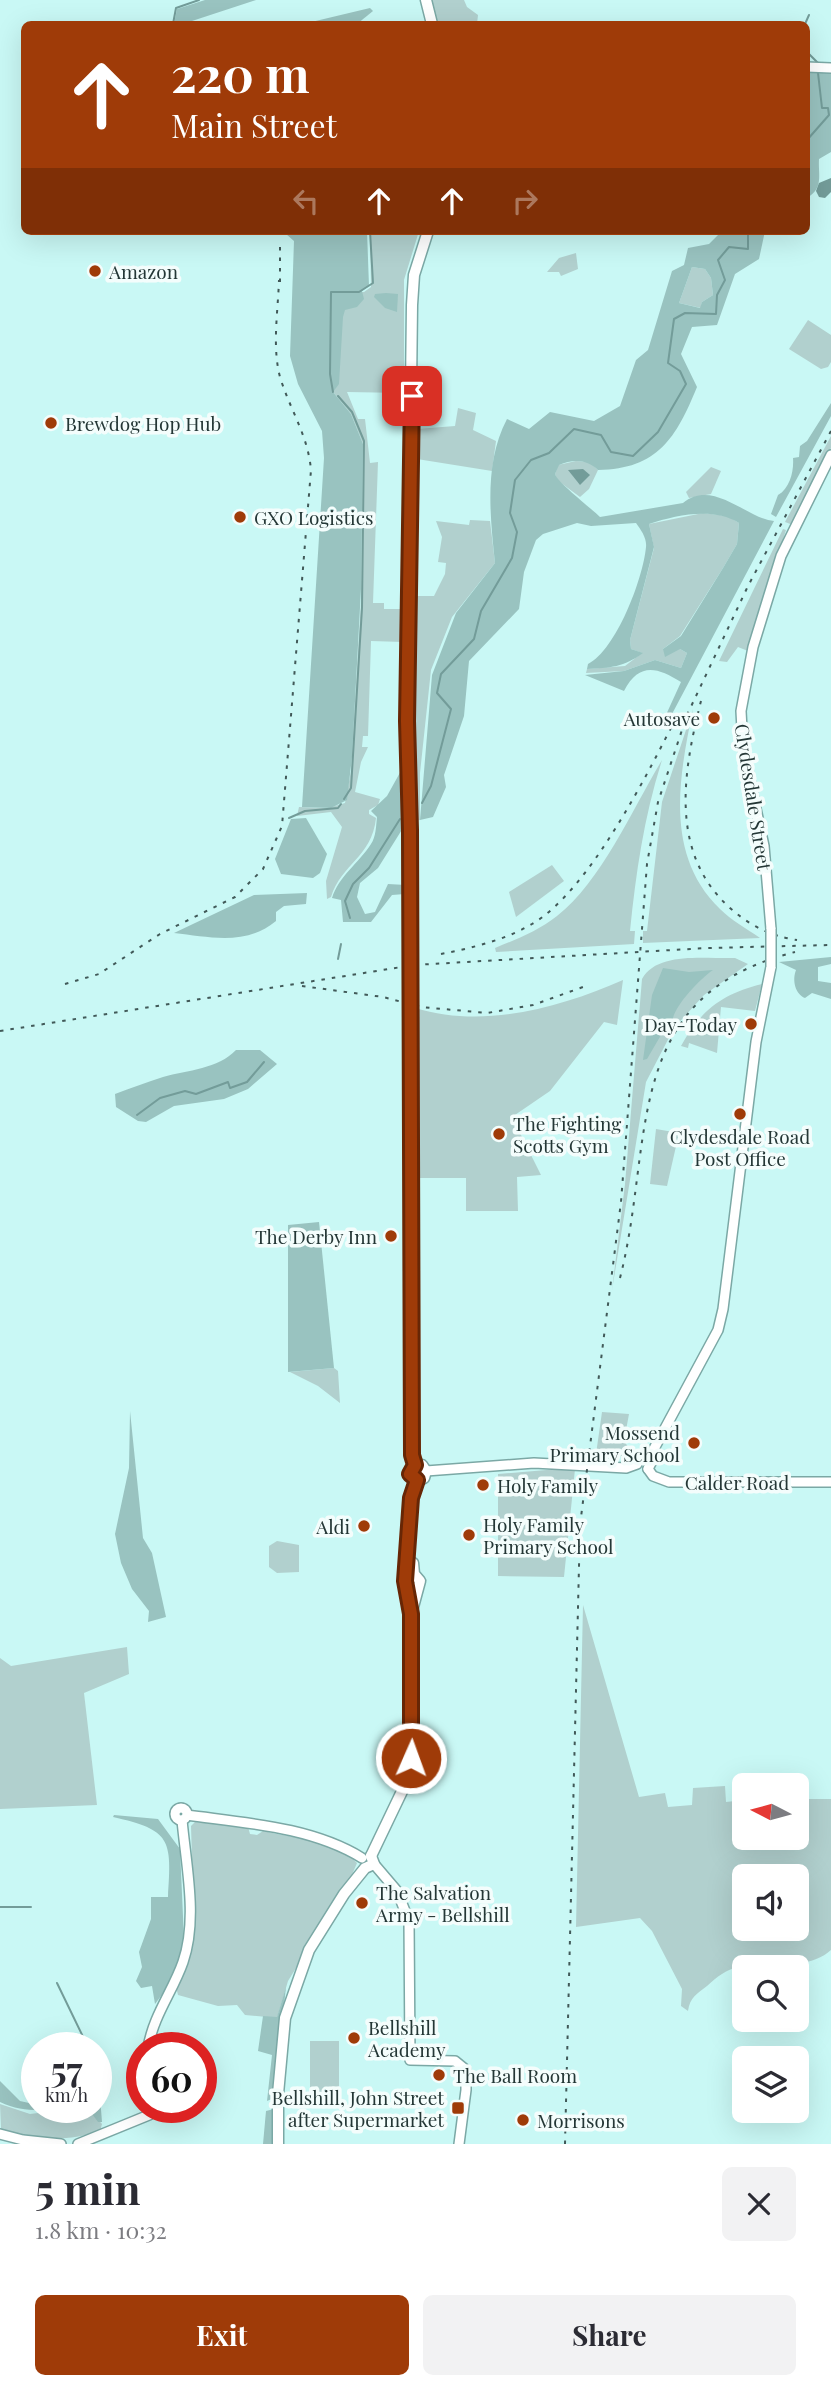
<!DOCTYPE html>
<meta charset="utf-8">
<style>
:root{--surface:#fff;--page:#f2f2f3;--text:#2b2b33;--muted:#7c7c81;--accent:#9f3b08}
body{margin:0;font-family:"Playfair Display",serif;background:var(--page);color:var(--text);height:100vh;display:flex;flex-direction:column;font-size:26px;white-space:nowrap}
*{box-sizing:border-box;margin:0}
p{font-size:23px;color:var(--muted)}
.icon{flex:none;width:38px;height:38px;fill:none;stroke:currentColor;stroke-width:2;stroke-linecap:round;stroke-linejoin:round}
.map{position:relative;height:2144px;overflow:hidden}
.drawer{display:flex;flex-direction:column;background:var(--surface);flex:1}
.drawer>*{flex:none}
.guide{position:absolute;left:21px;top:21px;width:789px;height:214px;border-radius:10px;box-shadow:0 7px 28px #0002;background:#9f3b08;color:#fff;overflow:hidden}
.needle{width:46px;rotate:276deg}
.controls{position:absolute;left:732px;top:1773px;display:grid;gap:14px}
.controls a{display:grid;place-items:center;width:77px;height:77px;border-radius:10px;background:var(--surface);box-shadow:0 7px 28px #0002;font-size:35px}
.speed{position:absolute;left:21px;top:2032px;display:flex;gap:14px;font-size:35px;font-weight:700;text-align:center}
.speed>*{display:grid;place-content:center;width:91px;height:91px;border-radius:50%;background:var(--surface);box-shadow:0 7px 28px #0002;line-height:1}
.speed small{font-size:18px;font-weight:400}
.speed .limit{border:10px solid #d22;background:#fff;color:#111}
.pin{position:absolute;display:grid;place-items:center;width:60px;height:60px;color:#fff;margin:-30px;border-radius:14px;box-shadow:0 4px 10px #0006}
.me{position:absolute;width:77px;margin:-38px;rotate:2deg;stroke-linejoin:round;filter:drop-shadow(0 0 5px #0008)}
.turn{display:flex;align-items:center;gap:24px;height:147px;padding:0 35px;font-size:32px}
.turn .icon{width:91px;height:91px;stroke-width:2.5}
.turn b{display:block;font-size:49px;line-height:60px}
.lanes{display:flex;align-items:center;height:66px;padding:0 35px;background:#0003;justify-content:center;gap:35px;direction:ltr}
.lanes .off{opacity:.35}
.round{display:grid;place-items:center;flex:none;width:74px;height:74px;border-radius:10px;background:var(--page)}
.headline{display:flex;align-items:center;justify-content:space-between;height:119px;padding:0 35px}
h1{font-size:42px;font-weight:700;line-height:52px}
.action{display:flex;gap:14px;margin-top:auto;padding:14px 35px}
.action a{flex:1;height:80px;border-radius:10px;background:var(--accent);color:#fff;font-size:28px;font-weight:700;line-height:80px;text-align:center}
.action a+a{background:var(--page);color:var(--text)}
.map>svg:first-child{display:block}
.green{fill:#b1d0ce;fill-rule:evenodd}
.forest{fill:#99c3c0;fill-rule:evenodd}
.water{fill:#739c99}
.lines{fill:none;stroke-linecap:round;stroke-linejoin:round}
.stream{stroke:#739c99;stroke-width:2}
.secondary-casing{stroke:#7ba8a5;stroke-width:12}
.primary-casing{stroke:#7ba8a5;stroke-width:13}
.secondary{stroke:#fff;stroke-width:9}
.primary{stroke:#fff;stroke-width:10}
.rail{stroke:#415958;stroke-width:2;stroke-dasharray:3.5 7;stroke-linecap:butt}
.secondary-bridge-casing{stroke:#7ba8a5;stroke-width:12;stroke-linecap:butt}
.primary-bridge-casing{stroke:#7ba8a5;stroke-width:13;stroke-linecap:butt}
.secondary-bridge{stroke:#fff;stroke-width:9}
.primary-bridge{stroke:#fff;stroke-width:10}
.route-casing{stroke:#672605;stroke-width:18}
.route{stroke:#9f3b08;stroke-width:12}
.poi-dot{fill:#9f3b08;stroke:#f4fdfc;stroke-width:2.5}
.labels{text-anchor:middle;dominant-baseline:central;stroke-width:7;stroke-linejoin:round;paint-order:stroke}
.poi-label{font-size:19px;fill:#243736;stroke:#f4fdfc;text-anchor:start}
.street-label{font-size:19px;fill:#243736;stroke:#f4fdfc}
</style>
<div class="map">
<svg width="831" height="2144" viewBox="0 0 831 2144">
<rect width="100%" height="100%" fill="#c9f8f5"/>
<!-- green -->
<g class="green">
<path d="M432 0H464L467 7 478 15 477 24H437Z"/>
<path d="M370 231H419L404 280V393L347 392 358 419H365L370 463 378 462 373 603H384V609H403V642L371 641 368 736H363L362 747H368L361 762 355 792 380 799 378 805 369 810V814L376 818C372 857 341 864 331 897L327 899 326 881 342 827 331 812 297 816 299 807 328 808 345 803 351 771 361 601 363 444 351 414 333 392 331 294 364 292 371 287Z"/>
<path d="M576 253 578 269 561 276 559 272H547L559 258Z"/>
<path d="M692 267 705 269 711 278 713 295 702 302 701 308 679 303Z"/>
<path d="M808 320 831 335V362L828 367 821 369 789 349Z"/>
<path d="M458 408 476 413 473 430 496 441 492 471 417 459V429L455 426Z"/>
<path d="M831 436V448L793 525 785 522Z"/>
<path d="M576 461 590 462 598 470 589 489 580 497 557 480 555 474 558 465Z"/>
<path d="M711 467 721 471 711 494 689 498 686 492Z"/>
<path d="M703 513 728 516 739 523 737 544 723 568 680 636 663 649H680L687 653 681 668 655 660 624 671 586 673 587 669 625 666 642 653 631 649 630 640 654 548 649 524Z"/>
<path d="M470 520 490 521 495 563 452 617 431 670 420 773V820L414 821V596H434L445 574 446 563 438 562 442 537 436 521 469 525Z"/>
<path d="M783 529 786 530 748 651 738 647 727 662 719 661Z"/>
<path d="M693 709C679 777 664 855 720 909 731 920 747 929 760 938L643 943V931H647L662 802Z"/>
<path d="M662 760C644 817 636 872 630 931H635L634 944 496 952 495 948C517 939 538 931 557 916 601 882 633 808 662 760Z"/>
<path d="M552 865 564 881 516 917 509 892Z"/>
<path d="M735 958 748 964 704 995 674 1028 646 1082 612 1290 625 1184 642 979C657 951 706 959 735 958Z"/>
<path d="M623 980 617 1025 604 1022 550 1091 512 1117 541 1175 517 1177 518 1211H466V1178H416L415 1008C484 1029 559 1008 623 980Z"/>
<path d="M762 984 755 1011 721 1007 717 1053 689 1043 688 1048 681 1046C701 1010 722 994 762 984Z"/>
<path d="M656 1129 679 1133 667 1186 650 1184Z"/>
<path d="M334 1368 338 1371 340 1403 318 1386 290 1372Z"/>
<path d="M602 1412 629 1414 624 1441 633 1454 595 1461Z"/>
<path d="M558 1469H575L564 1577 498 1576V1474Z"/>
<path d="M277 1541 299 1545V1572L277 1573 269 1567V1546Z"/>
<path d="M583 1605 639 1797 665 1793 668 1807 692 1805 693 1788 725 1786 726 1802 744 1800V1838H796V1799H831V1950C808 1971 768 1962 740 1967 726 1969 717 1977 707 1986 697 1994 690 1997 688 2011L681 2006 682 1989 652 1931 640 1918 576 1927ZM744 1876H796V1928H744Z"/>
<path d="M127 1647 129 1674 84 1693 97 1805 0 1809V1658L11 1666Z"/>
<path d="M195 1822 248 1827 250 1834 257 1835 263 1831C293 1838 336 1841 357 1863L348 1884 288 1981 277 2018 245 2015 237 2005 218 2006 178 1995 176 1987 189 1959 194 1925 191 1826Z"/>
<rect x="310" y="2041" width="29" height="57"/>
<path d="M0 2104 30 2114 71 2109 91 2112 102 2124 100 2131C61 2143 40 2139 1 2129Z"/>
</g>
<!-- forest -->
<g class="forest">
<path d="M205 0H256L192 21 193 24H174L177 9Z"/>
<path d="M370 8 373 11 357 24H303Z"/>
<path d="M809 71 831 73V152L819 159C818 175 824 188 807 198Z"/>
<path d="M188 231H367L369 286 362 291 364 299 357 307 345 310 343 317 339 384 333 392 351 414 363 444 361 589 352 757 347 800 331 808 302 807 324 458 322 431 298 384 290 356 294 241 286 234Z"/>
<path d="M722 231H765L759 259 735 274 717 325 692 327 681 354 697 387C676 438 658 469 598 470 587 459 573 459 559 465L555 474C557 482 591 508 600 517L683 503C713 478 747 519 774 521L672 714 665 717 681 682C657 667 639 662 624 691L585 675 624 671 655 660 681 668 687 653 680 649 665 657 663 649 681 636 723 568 737 544 739 523C713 507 677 515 649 524L654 547 630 640 631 649 643 653C624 667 610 668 587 669L588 664C616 650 643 579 646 547 647 538 641 530 636 523L591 526 577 523 543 534 536 540 524 572 519 609 469 661 464 716 444 775 446 787 433 817 420 820 432 675 456 613 495 563C490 515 484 463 507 419L529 429 550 412 594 421 620 406 636 360 648 350 672 271 684 265 688 248 709 244ZM692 267 705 269 711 278 713 295 702 302 700 308 679 303Z"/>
<path d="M386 293 398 294 397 312 385 308 374 297 375 294Z"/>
<path d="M831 403V416L776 517 771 514 778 495C790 488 794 471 793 458L799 457 800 446 807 441Z"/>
<path d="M402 769 403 828 378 868 360 883 357 897 365 914 375 912 388 884 406 885 405 894 392 895 371 922H343L341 900 332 898C339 876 358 864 371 844 376 837 376 826 377 817L371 811 387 796Z"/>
<path d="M306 818 327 854 320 873 313 878 281 874 275 859 291 819Z"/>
<path d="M307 893 306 904 284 906 276 912V921C246 946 210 937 174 933L254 895Z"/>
<path d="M831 957V964L818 967V981L831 983V999L812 993 805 998C795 994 792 980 796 970L779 962Z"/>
<path d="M663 968 689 972 713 970C700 979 677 1003 673 1018 671 1025 674 1028 670 1034L661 1035 647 1059 643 1060 652 995Z"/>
<path d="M236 1050H260L277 1064 248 1089 224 1099 174 1106 146 1122 138 1121 116 1107 115 1094C131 1088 147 1082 163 1077 188 1070 218 1069 236 1050Z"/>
<path d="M319 1222 334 1368 288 1372V1225Z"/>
<path d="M130 1411 143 1538 152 1553 166 1617 148 1622 149 1611 132 1589 121 1563 115 1534 129 1468Z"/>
<path d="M114 1815 158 1819 180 1849 184 1939 183 1955 170 1984 155 2004 152 1986 141 1988 136 1981 142 1967 139 1952 151 1919V1897H168C172 1839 171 1830 113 1817Z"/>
<path d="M286 1987 274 2098 267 2101 272 2055 258 2051 263 2016 277 2017Z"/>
<path d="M97 2059 102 2122H98L90 2111C58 2105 31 2117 0 2102V2081L20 2101 29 2103 37 2099V2107H96Z"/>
<path d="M274 2109 273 2144H263L266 2111Z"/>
</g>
<!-- water -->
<g class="water">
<path d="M831 178V192L825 198 819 197 816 191 819 183Z"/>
<path d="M583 469 590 475 580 485 568 470Z"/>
</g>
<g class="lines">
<!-- stream -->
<g class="stream">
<path d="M173 24 176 8 199 0"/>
<path d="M805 24 809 15"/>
<path d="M807 52 818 63"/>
<path d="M807 140 829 115 828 108H822L818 73"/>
<path d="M333 392 330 374 331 292H359L373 283 370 231"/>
<path d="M338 396 352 412 364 441 362 608 351 788 344 799"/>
<path d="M422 803 431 786 451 709 437 693 441 674 474 639 481 611 512 558 517 532 510 513 515 480 531 460 549 453 574 429 601 435 611 452 633 456 658 432 686 384 680 371 668 363 674 319 685 313 716 314 717 295 725 280 718 260 729 247 748 249V231"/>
<path d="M289 818 305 811 338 808 341 804"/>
<path d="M350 918 345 901 353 884 369 868 400 819"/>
<path d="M338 959 341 944"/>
<path d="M137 1115 160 1098 185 1091 196 1094 228 1082 230 1088 247 1082 264 1062"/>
<path d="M0 1907H31"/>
<path d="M57 1983 87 2045"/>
</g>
<!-- secondary casing -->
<g class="secondary-casing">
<g id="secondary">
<path d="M807 67 831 68"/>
<path d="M771 929 764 846 743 748 741 711 753 647 781 556 831 455"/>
<path d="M648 1469 651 1463 649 1458 718 1330 723 1309 756 1042 771 967"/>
<path d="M648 1469 653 1476 669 1482H831"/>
<path d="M426 1471 534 1463 626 1468 637 1464"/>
<circle cx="181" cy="1814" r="6"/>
<path d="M187 1815C245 1823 312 1827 362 1858"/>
<path d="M374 1864 397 1891 409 1921 410 2060 455 2061 466 2070V2090L459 2144"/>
<path d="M148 2048C153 2016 173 1991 183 1962 198 1919 186 1865 182 1820"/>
<path d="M0 2134 23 2140 61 2144"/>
<path d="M78 2144 149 2115V2107"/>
</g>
</g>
<!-- primary casing -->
<g class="primary-casing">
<g id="primary">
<path d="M426 0 432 24"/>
<path d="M409 948 407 721 412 305 414 275 428 231"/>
<path d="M410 1011 412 1455 415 1465"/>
<path d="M415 1465H422L426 1471 424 1478 417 1481"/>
<path d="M413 1563 414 1574 420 1581 413 1607"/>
<path d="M371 1856 405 1785 411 1758V1614L405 1581 411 1498 417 1481"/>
<path d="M278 2144V2094L285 2018 309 1950 344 1894 365 1868 374 1864 371 1856"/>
</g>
</g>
<!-- secondary -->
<use href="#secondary" class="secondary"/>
<!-- primary -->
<use href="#primary" class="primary"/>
<!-- rail -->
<g class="rail">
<path d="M280 247V289"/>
<path d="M701 701C683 772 669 853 730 908 749 925 770 936 797 940"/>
<path d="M441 954C472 948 505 940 532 924 590 890 648 773 679 712"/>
<path d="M65 984 99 974 160 934 235 897 263 869 282 826 311 470C308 435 290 410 280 377 272 347 278 311 279 280"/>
<path d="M302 986 383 997 421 1007 487 1013 533 1005 583 987"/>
<path d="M0 1031 414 965 707 948 831 945"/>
<path d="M620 1278C655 1142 619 996 795 952"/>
<path d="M565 2144 580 1525 621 1202 647 864 658 802 687 715 748 586 831 431"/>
</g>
<!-- secondary-bridge casing -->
<g class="secondary-bridge-casing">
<path id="secondary-bridge" d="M771 929V967"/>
</g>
<!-- primary-bridge casing -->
<g class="primary-bridge-casing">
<g id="primary-bridge">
<path d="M409 948 411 980"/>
<path d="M410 996V1011"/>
</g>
</g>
<!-- secondary-bridge -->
<use href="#secondary-bridge" class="secondary-bridge"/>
<!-- primary-bridge -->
<use href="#primary-bridge" class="primary-bridge"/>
</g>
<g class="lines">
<!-- route casing -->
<g class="route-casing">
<path id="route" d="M411 1758V1614L405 1581 411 1498 417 1480 410 1474 415 1465 412 1455 410 830 407 721 412 396"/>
</g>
<!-- route -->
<use href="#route" class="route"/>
</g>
<!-- markers -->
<g class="poi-dot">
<circle cx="95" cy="271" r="7"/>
<circle cx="51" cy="423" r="7"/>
<circle cx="240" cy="517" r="7"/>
<circle cx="714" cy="718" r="7"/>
<circle cx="751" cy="1024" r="7"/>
<circle cx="740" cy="1114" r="7"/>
<circle cx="499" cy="1134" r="7"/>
<circle cx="391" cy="1236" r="7"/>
<circle cx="694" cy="1443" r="7"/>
<circle cx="483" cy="1485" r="7"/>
<circle cx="364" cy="1526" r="7"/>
<circle cx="469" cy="1535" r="7"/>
<circle cx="362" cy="1903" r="7"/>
<circle cx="354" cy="2038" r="7"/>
<circle cx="439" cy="2075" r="7"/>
<rect x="451" y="2101" width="14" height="14" rx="3.5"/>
<circle cx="523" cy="2120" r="7"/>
</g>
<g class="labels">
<!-- poi labels -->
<g class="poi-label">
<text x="109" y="271">Amazon</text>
<text x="65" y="423">Brewdog Hop Hub</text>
<text x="254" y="517">GXO Logistics</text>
<text x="700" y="718" text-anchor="end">Autosave</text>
<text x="737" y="1024" text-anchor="end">Day-Today</text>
<text x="513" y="1123">The Fighting<tspan x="513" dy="22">Scotts Gym</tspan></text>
<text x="740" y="1136" text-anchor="middle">Clydesdale Road<tspan x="740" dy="22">Post Office</tspan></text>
<text x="377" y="1236" text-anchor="end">The Derby Inn</text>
<text x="680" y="1432" text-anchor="end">Mossend<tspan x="680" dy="22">Primary School</tspan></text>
<text x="497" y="1485">Holy Family</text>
<text x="483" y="1524">Holy Family<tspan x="483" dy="22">Primary School</tspan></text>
<text x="350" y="1526" text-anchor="end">Aldi</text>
<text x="376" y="1892">The Salvation<tspan x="376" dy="22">Army - Bellshill</tspan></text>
<text x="368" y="2027">Bellshill<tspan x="368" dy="22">Academy</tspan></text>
<text x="453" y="2075">The Ball Room</text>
<text x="444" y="2097" text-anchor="end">Bellshill, John Street<tspan x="444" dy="22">after Supermarket</tspan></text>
<text x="537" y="2120">Morrisons</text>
</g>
<!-- street labels -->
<g class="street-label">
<text transform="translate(754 797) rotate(81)">Clydesdale Street</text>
<text x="737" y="1482">Calder Road</text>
</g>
</g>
</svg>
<div class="controls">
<a><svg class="needle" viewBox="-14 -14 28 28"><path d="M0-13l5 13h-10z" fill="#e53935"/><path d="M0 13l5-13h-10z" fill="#7c7c81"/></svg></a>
<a><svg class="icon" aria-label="sound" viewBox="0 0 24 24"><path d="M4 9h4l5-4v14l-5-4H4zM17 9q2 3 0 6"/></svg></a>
<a><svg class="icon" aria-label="search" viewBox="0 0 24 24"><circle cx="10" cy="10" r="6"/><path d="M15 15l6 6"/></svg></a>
<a><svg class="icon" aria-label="layers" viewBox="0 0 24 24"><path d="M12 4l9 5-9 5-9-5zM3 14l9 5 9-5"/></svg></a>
</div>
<div class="speed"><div>57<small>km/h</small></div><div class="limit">60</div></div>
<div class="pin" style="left:412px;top:396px;background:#d93025"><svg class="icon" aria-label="arrive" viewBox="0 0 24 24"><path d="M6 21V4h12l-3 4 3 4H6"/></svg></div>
<svg class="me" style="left:411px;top:1758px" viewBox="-20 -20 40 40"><circle r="17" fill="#9f3b08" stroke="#fff" stroke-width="3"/><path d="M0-11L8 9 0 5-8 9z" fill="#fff"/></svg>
<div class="guide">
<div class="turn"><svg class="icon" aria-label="ahead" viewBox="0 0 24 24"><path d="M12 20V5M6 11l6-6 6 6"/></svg><div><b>220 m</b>Main Street</div></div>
<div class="lanes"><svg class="icon off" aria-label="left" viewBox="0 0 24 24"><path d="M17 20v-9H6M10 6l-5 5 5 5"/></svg><svg class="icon" aria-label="ahead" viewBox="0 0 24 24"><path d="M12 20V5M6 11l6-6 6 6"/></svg><svg class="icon" aria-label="ahead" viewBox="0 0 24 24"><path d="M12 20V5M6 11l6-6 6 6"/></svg><svg class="icon off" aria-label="right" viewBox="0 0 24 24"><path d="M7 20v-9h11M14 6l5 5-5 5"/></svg></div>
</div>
</div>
<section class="drawer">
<div class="headline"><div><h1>5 min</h1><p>1.8 km · 10:32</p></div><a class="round"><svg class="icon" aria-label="close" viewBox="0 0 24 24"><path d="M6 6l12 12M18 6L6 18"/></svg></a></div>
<div class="action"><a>Exit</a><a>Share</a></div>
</section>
